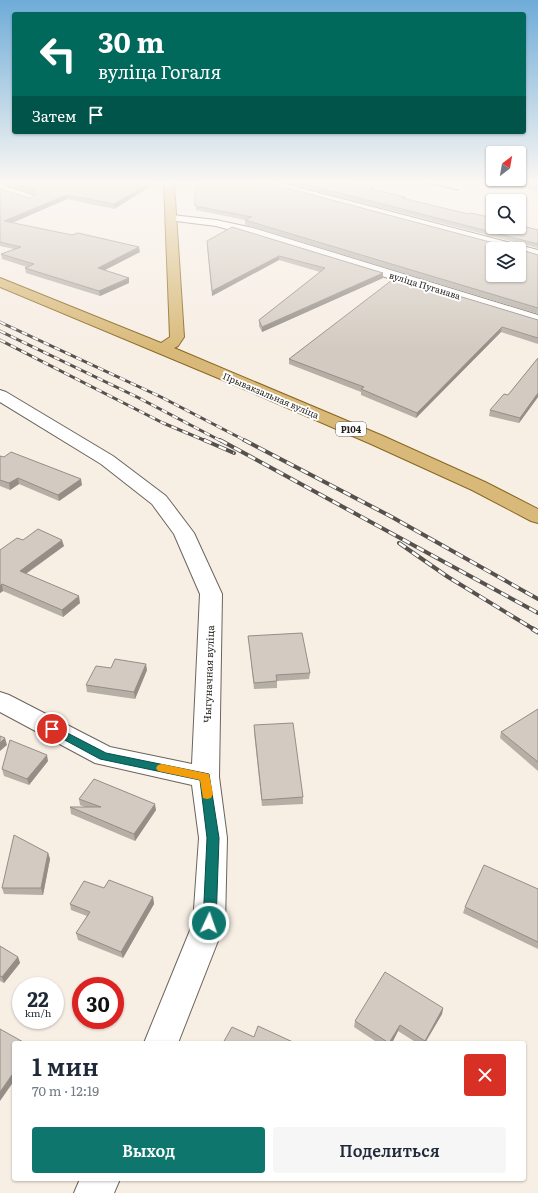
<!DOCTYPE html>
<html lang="ru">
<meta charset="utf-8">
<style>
:root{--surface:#fff;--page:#f6f6f7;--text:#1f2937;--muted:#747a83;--accent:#0f766e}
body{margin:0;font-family:Literata,serif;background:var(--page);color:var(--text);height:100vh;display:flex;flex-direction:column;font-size:15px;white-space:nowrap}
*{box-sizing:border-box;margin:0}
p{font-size:13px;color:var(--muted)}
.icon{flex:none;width:22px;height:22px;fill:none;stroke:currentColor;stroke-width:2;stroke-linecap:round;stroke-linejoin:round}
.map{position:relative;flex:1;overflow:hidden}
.details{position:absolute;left:12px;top:1041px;width:514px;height:140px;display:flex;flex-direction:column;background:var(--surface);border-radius:4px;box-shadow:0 1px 3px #0004}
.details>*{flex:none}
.hud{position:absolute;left:12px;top:12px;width:514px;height:122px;border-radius:4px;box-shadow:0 1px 3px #0004;background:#00695c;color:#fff;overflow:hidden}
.needle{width:26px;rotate:31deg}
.tools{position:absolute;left:486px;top:146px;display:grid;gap:8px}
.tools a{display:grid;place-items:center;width:40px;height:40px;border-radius:4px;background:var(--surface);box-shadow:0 1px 3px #0004;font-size:20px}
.speed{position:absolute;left:12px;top:977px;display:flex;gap:8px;font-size:20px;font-weight:700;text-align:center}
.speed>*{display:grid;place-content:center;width:52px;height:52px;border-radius:50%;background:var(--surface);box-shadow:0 1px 3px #0004;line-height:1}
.speed small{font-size:10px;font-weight:400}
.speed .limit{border:6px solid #d22;background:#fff;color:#111}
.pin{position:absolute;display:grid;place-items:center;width:34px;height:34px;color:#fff;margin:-17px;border:2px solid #fff;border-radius:50%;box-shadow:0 1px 4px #0007}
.me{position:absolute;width:44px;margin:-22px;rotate:3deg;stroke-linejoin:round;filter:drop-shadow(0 0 3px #0008)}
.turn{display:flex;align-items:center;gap:14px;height:84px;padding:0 20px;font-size:18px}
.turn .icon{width:52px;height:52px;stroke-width:2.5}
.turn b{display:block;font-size:28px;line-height:34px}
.then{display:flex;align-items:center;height:38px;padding:0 20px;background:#0003;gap:8px;font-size:15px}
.round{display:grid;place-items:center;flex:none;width:42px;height:42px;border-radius:4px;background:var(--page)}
.headline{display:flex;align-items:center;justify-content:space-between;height:68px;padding:0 20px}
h1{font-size:24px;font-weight:600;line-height:30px}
.action{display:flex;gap:8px;margin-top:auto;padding:8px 20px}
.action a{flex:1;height:46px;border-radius:4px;background:var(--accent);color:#fff;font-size:16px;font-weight:600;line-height:46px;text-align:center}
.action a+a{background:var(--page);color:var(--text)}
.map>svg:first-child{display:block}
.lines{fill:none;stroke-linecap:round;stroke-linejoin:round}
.stream{fill:#487b8f;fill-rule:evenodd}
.minor-casing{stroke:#6c645c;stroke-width:2}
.major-casing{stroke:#88661f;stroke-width:2}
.minor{fill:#fff;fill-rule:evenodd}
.major{fill:#d8b979;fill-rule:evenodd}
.rail-far2-casing{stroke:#56514c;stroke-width:3}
.rail-far1-casing{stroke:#56514c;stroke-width:4}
.rail-casing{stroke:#56514c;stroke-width:5}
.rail-far2{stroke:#fff;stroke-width:2;stroke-dasharray:6;stroke-linecap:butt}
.rail-far1{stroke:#fff;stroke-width:2.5;stroke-dasharray:8;stroke-linecap:butt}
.rail{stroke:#fff;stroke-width:3.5;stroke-dasharray:10;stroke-linecap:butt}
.wall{fill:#b5afa6}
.shaded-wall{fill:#948e87}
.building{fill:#d3cbc1;stroke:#948e87}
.route{fill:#0f766e;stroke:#0a4d48}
.slow{fill:#f59e0b}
.labels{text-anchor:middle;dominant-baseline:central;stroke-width:4;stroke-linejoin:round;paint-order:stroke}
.far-street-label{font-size:9px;fill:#25221e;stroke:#fff}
.shield{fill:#fff;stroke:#666462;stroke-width:1}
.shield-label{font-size:9px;font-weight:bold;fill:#25221e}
.street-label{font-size:10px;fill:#25221e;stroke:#fff}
</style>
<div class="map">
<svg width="538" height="1193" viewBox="0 0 538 1193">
<rect width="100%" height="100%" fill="#f7eee4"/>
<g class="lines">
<!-- stream -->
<path class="stream" d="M427 183H432L460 190 458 191Z"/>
<!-- minor casing -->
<g class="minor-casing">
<g id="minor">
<path d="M266 183H281L538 250V258L519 253V249H505L267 185Z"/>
<path d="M0 184 35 196 36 198 31 201 0 191Z"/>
<path d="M172 215 216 220 253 228 538 315V324L245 234 216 226 168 220 166 218 168 216Z"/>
<path d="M0 390 6 392 113 456 166 496 194 533 222 594 219 777 227 838 225 923 178 1043H144L193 923 199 838 192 785 95 763 0 712V692L9 695 110 747 192 764 200 594 174 534 152 504 101 464 0 402Z"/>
<path d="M80 1179H120L114 1193H74Z"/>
</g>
</g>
<!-- major casing -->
<g class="major-casing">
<path id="major" d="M164 183H174L184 337 178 346 174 348 383 436 485 482 538 509V523L531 521 472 490 371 444 230 383 0 287V278L161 343 170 337Z"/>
</g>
<!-- minor -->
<use href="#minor" class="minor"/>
<!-- major -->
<use href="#major" class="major"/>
<!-- rail-far2 casing -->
<g class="rail-far2-casing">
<g id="rail-far2">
<path d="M0 322 161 397 246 441"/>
<path d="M0 331 137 397 221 441"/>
<path d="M0 340 163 423 206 441"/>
</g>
</g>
<!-- rail-far1 casing -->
<g class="rail-far1-casing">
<g id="rail-far1">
<path d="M204 440 234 453"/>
<path d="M220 440 538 613"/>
<path d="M244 440 390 516 538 599"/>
<path d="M399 543 448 577 535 630"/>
</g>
</g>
<!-- rail casing -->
<g class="rail-casing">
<path id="rail" d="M533 629 538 632"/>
</g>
<!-- rail-far2 -->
<use href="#rail-far2" class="rail-far2"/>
<!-- rail-far1 -->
<use href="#rail-far1" class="rail-far1"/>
<!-- rail -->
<use href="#rail" class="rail"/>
</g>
<!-- wall -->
<g class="wall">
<path d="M0 183H152L153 185 114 209 67 199 12 223 140 252 105 270 129 278V283L100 296 26 273 25 268 27 267 2 259 1 254 14 249 0 246V189L30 198 36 195Z"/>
<path d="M285 183H352L374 188V190L405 197V199L538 230V248Z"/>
<path d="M511 183H538V191L522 188 523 185Z"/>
<path d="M195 186H198L519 249 538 255V314L245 225V220L196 210Z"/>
<path d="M232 227 383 278 262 332 259 326V320L320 272 279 260 212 296 207 246Z"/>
<path d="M538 320V344L501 332 416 418 361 395V392L289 364V359Z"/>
<path d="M538 358V397L519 423 489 416 490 410 508 395Z"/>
<path d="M0 456 82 485 59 501 19 484 10 490 0 486Z"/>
<path d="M23 540 64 546 26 574 80 603 63 617 3 591 0 593V550Z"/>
<path d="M248 636 310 673 309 679 277 681V688L254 689 249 643Z"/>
<path d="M111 668 147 670 135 699 87 692 86 685Z"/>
<path d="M538 709V771L500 738 501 732Z"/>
<path d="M254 725 303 797V804L262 806 254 732Z"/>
<path d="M48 761 29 785 4 776 2 769Z"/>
<path d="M79 799 156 810 135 841 71 814 70 807H85L80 805Z"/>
<path d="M48 853 50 859 43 895 4 894 2 888Z"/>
<path d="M104 888 153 897 154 904 123 958 78 940 76 933 87 916 71 910 70 904Z"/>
<path d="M538 889V949L463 913 465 907Z"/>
<path d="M0 946 18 957 20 963 4 983 0 981Z"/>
<path d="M443 1008 442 1014 425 1043H417L398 1031 392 1043H378L354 1027 355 1021Z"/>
</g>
<!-- shaded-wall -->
<g class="shaded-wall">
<path d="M150 183H152L153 185 114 209V204Z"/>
<path d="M67 195V199L5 226 4 221Z"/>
<path d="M139 247 140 252 99 273 98 268Z"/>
<path d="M279 256V260L212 296V291Z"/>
<path d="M383 273V278L262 332V327Z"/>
<path d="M129 278V283L100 296 99 291Z"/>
<path d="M502 327 501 332 416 418 417 413Z"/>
<path d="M538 393V397L519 423 520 418Z"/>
<path d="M18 478 19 484 10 490 9 483Z"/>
<path d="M81 479 82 485 59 501 58 495Z"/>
<path d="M62 540 64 546 21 577 20 571Z"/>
<path d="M2 584 3 591 0 593V586Z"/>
<path d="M79 596 80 603 63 617 62 610Z"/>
<path d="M146 664 147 670 135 699 134 692Z"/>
<path d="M5 738 7 745 0 751V743Z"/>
<path d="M47 755 48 761 29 785 27 779Z"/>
<path d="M155 804 156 810 135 841 134 834Z"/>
<path d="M48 853 50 859 43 895 41 888Z"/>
<path d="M153 897 154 904 123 958 121 952Z"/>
<path d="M18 957 20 963 4 983 2 977Z"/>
<path d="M443 1008 442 1014 425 1043H424L425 1041Z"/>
<path d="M400 1025 398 1031 392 1043H389Z"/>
<path d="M14 1072V1081L0 1101V1092Z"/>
</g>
<!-- building -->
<g class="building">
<path d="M12 183H150L114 204 67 195 4 221 72 235 78 233 139 247 98 268 129 278 99 291 25 268 34 264 1 254 21 247 0 242V189L30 198 37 194 35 190Z"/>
<path d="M198 183H268L505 246H518L519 249H493V275H519V249L538 255V308L245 220 252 217 195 206V186H199Z"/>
<path d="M301 183H352L374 188 371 189 405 197 402 198 468 214 471 213 493 218V227H519V225L538 230V244Z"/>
<path d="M525 183H538V187L523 184Z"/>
<path d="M232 227 383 273 262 327 259 320 325 268 279 256 212 291 207 241Z"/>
<path d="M396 277 538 320V338L502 327 417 413 361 389 364 387 289 359Z"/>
<path d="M538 358V393L520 418 490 410 504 394 508 395Z"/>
<path d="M11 452 81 479 58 495 18 478 9 483 0 480V456L4 457Z"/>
<path d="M38 529 62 540 20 571 79 596 62 610 2 584 0 586V550L17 538 23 540Z"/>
<path d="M302 633 310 673 276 675 277 681 254 683 248 636Z"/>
<path d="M115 659 146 664 134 692 86 685 96 666 111 668Z"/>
<path d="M538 709V762L501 732Z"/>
<path d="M293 723 303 797 262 800 254 725Z"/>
<path d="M0 736 5 738 0 743Z"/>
<path d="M10 740 47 755 27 779 2 769Z"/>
<path d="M94 779 155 804 134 834 70 807H101L79 799Z"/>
<path d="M14 835 48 853 41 888H2Z"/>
<path d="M484 865 538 889V942L465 907Z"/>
<path d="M109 880 153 897 121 952 76 933 90 912 70 904 84 881 104 888Z"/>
<path d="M0 946 18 957 2 977 0 976Z"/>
<path d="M385 972 443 1008 425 1041 400 1025 389 1043 355 1021Z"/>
<path d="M258 1026 295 1043H223L232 1027 254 1037Z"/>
<path d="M0 1029 25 1043H14V1072L0 1092Z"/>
</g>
<!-- sky -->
<linearGradient id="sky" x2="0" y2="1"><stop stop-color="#6eacd8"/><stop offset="0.52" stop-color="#fbf7f3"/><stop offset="1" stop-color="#fbf7f3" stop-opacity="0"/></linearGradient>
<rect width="538" height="350" fill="url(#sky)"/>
<!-- route -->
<path class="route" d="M52 725 106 753 209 774 219 838 216 923 214 927 209 929 205 927 203 923 207 838 200 780 100 759 48 731 47 729 48 726Z"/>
<!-- slow -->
<path class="slow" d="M162 764 209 774 213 794 211 798 207 799 203 798 200 780 158 771 156 768 158 765Z"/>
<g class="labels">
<!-- far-street labels -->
<g class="far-street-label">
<text transform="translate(425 285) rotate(17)">вуліца Пуганава</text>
<text transform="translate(271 395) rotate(23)">Прывакзальная вуліца</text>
</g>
<!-- shield labels -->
<rect class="shield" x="336" y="422" width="30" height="14" rx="3"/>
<g class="shield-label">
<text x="351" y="429">Р104</text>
</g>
<!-- street labels -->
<g class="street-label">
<text transform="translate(208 674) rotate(-88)">Чыгуначная вуліца</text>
</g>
</g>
</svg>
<div class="tools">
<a><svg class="needle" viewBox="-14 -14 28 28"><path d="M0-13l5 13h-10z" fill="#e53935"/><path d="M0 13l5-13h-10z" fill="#747a83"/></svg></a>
<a><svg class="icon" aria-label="search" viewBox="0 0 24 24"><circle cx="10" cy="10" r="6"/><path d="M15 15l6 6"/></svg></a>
<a><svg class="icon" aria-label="layers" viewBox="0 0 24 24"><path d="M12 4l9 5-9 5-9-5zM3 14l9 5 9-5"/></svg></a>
</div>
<div class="speed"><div>22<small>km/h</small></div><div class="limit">30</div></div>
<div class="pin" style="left:52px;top:729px;background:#d93025"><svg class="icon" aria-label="arrive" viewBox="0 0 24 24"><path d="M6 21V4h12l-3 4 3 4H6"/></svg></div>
<svg class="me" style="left:209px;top:923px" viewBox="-20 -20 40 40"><circle r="17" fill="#0f766e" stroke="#fff" stroke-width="3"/><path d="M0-11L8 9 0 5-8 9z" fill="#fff"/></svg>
<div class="hud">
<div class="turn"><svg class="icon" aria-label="left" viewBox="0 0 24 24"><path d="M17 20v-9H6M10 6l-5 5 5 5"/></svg><div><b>30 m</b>вуліца Гогаля</div></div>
<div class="then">Затем<svg class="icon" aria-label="arrive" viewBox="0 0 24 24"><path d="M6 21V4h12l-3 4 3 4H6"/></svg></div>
</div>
<section class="details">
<div class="headline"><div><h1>1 мин</h1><p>70 m · 12:19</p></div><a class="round" style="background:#d93025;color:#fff"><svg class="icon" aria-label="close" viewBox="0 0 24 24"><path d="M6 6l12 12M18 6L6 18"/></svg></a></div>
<div class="action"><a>Выход</a><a>Поделиться</a></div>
</section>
</div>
